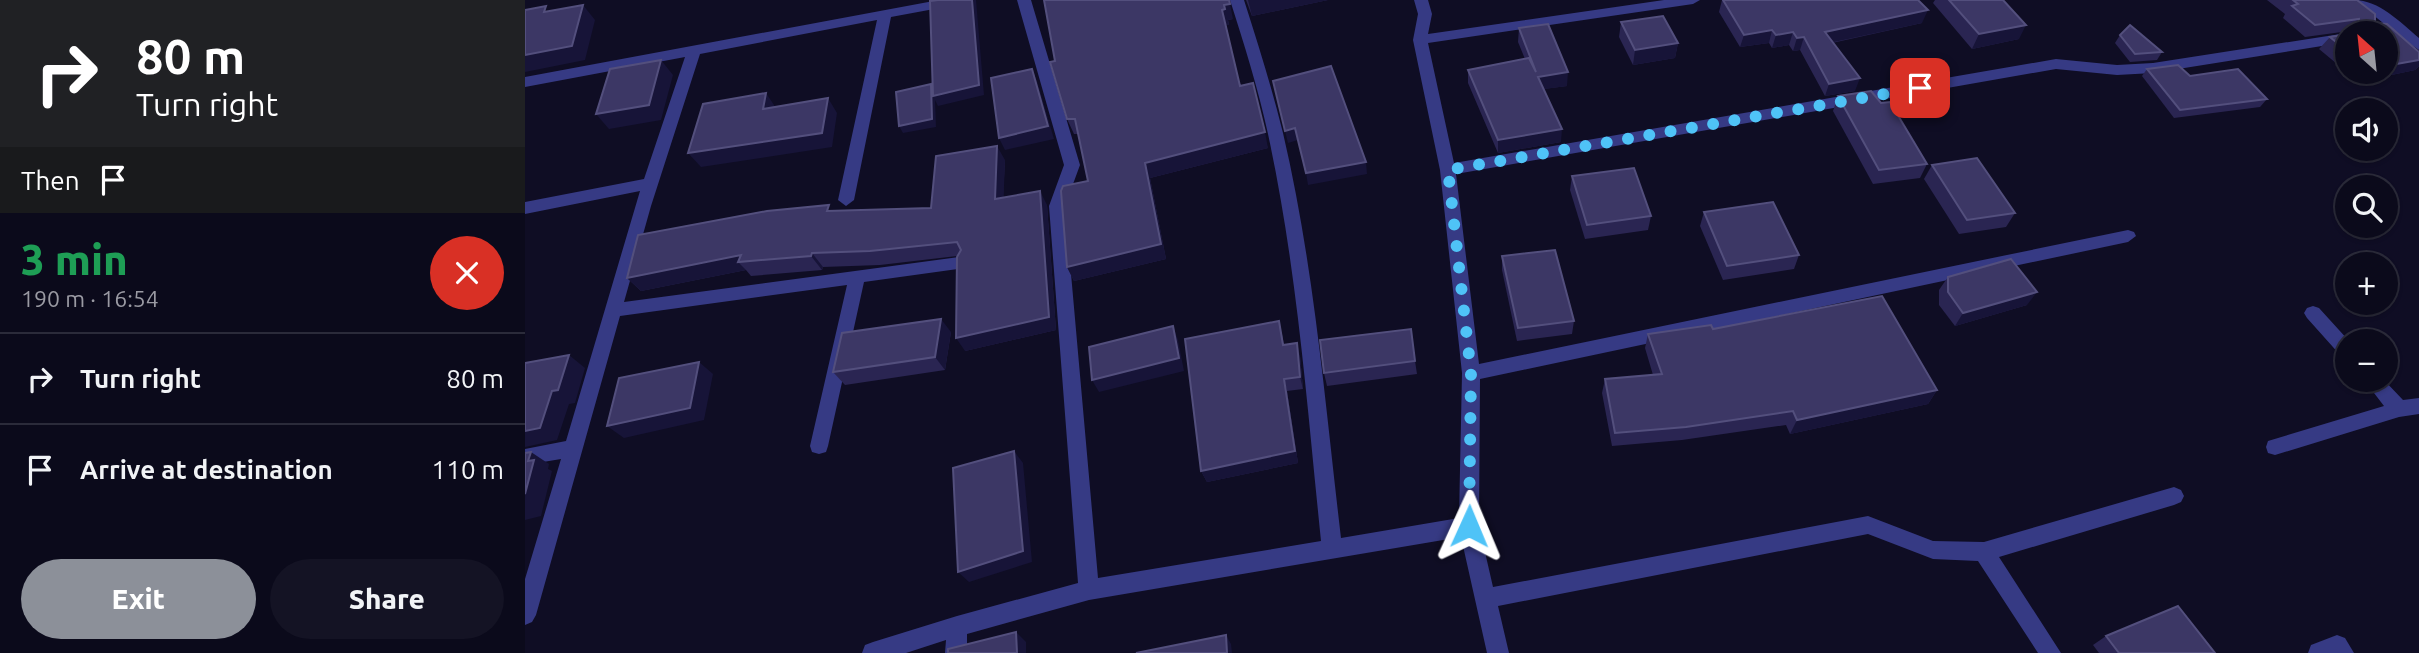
<!DOCTYPE html>
<meta charset="utf-8">
<style>
:root{--surface:#0b0a1b;--page:#141324;--text:#f1f3f6;--muted:#9a9aa3;--line:#2b2b3a;--accent:#8c9099}
body{margin:0;font-family:Ubuntu,sans-serif;background:var(--page);color:var(--text);height:100vh;display:flex;flex-direction:column;font-size:26px;white-space:nowrap}
*{box-sizing:border-box;margin:0}
p{font-size:23px;color:var(--muted)}
.icon{flex:none;width:38px;height:38px;fill:none;stroke:currentColor;stroke-width:2;stroke-linecap:round;stroke-linejoin:round}
.map{position:relative;flex:1;overflow:hidden}
.panel{display:flex;flex-direction:column;background:var(--surface);width:525px}
.panel>*{flex:none}
.hud{background:#202124;color:#fff;overflow:hidden}
.needle{width:46px;rotate:333deg}
.controls{position:absolute;left:1810px;top:21px;display:grid;gap:14px}
.controls a{display:grid;place-items:center;width:63px;height:63px;border-radius:50%;background:var(--surface);box-shadow:0 2px 5px #0004,0 0 0 2px var(--line);font-size:35px}
.pin{position:absolute;display:grid;place-items:center;width:60px;height:60px;color:#fff;margin:-30px;border-radius:14px;box-shadow:0 4px 10px #0006}
.me{position:absolute;width:77px;margin:-38px;rotate:1deg;stroke-linejoin:round;filter:drop-shadow(0 0 5px #0008)}
.turn{display:flex;align-items:center;gap:24px;height:147px;padding:0 21px;font-size:32px}
.turn .icon{width:91px;height:91px;stroke-width:2.5}
.turn b{display:block;font-size:49px;line-height:60px}
.then{display:flex;align-items:center;height:66px;padding:0 21px;background:#0003;gap:14px;font-size:26px}
.round{display:grid;place-items:center;flex:none;width:74px;height:74px;border-radius:37px;background:var(--page)}
.overview{display:flex;align-items:center;justify-content:space-between;height:119px;padding:0 21px}
h1{font-size:42px;font-weight:800;line-height:52px;color:#1e9e55}
.action{display:flex;gap:14px;margin-top:auto;padding:14px 21px}
.action a{flex:1;height:80px;border-radius:42px;background:var(--accent);color:#fff;font-size:28px;font-weight:800;line-height:80px;text-align:center}
.action a+a{background:var(--page);color:var(--text)}
ul{padding:0;list-style:none}
li{display:flex;align-items:center;gap:21px;height:91px;padding:0 21px;border-top:2px solid var(--line)}
li div{flex:1}
li b{display:block;font-size:26px}
li em{font-style:normal}
main{display:flex;flex:1;min-height:0}
.map>svg:first-child{display:block}
.lines{fill:none;stroke-linecap:round;stroke-linejoin:round}
.minor{fill:#363a84;fill-rule:evenodd}
.wall{fill:#2a2552}
.shaded-wall{fill:#171438}
.building{fill:#3c3765;stroke:#534f7d;stroke-width:2}
.route{stroke:#4fc3f7;stroke-width:12;stroke-dasharray:0 21.6}
</style>
<main>
<section class="panel">
<div class="hud">
<div class="turn"><svg class="icon" aria-label="right" viewBox="0 0 24 24"><path d="M7 20v-9h11M14 6l5 5-5 5"/></svg><div><b>80 m</b>Turn right</div></div>
<div class="then">Then<svg class="icon" aria-label="arrive" viewBox="0 0 24 24"><path d="M6 21V4h12l-3 4 3 4H6"/></svg></div>
</div>
<div class="overview"><div><h1>3 min</h1><p>190 m · 16:54</p></div><a class="round" style="background:#d93025;color:#fff"><svg class="icon" aria-label="close" viewBox="0 0 24 24"><path d="M6 6l12 12M18 6L6 18"/></svg></a></div>
<ul>
<li><svg class="icon" aria-label="right" viewBox="0 0 24 24"><path d="M7 20v-9h11M14 6l5 5-5 5"/></svg><div><b>Turn right</b></div><em>80 m</em></li>
<li><svg class="icon" aria-label="arrive" viewBox="0 0 24 24"><path d="M6 21V4h12l-3 4 3 4H6"/></svg><div><b>Arrive at destination</b></div><em>110 m</em></li>
</ul>
<div class="action"><a>Exit</a><a>Share</a></div>
</section>
<div class="map">
<svg width="1894" height="653" viewBox="0 0 1894 653">
<rect width="100%" height="100%" fill="#0f0d24"/>
<g class="lines">
<!-- minor -->
<g class="minor">
<path d="M414 0H443L436 4 366 17 329 200 321 206 313 200 352 20 175 54 126 206 99 302 434 257 440 258 442 263 440 268 339 282 303 446 301 452 294 454 287 452 285 446 322 285 95 316 11 615 7 622 0 625V579L36 459 0 465V449L41 441 115 191 0 214V202L119 179 160 57 0 87V77Z"/>
<path d="M492 0H506L555 165 540 206 573 578 796 541C782 405 772 268 743 134 733 88 719 44 705 0H719C733 44 747 88 758 133 789 265 800 403 816 538L934 518 937 373 915 170 888 40 893 14 889 0H903L907 14 903 34 1139 0H1175L1168 4 903 43 929 163 1531 59 1592 65 1628 63 1822 33H1825H1822V42L1628 73 1592 75 1531 69 931 174 954 364 1603 230 1609 232 1611 236 1603 242 955 379 954 526 968 587 1343 516 1408 541 1459 542 1649 487 1656 490 1659 496 1656 502 1649 505 1474 557 1536 653H1513L1453 561 1408 559 1343 534 973 606 984 653H962L936 537 564 600 442 634V653H420L421 640 381 653H337L340 645 348 642 432 616 553 583 524 206 539 165Z"/>
<path d="M1829 0C1854 0 1875 22 1894 38V50L1871 34 1841 33 1843 30 1862 26Z"/>
<path d="M1788 306 1794 308 1824 341H1822V358L1816 356 1782 318 1779 313 1782 308Z"/>
<path d="M1839 380H1859L1878 400 1894 398V414L1874 417 1750 455 1743 453 1741 447 1743 441 1859 406Z"/>
<path d="M1812 635 1820 638 1829 653H1783L1786 645Z"/>
</g>
</g>
<!-- wall -->
<g class="wall">
<path d="M519 0 708 19 703 20 704 25H701L715 86 743 148 625 178 641 259 549 281 542 267 563 181 553 134H549L542 119 530 61Z"/>
<path d="M721 0H803L727 16Z"/>
<path d="M1197 0H1393L1397 23 1307 43 1330 91 1300 96 1275 50 1268 51 1264 45 1247 48 1244 43 1215 47 1194 12Z"/>
<path d="M1410 0H1478L1494 39 1447 49 1408 3Z"/>
<path d="M1742 0H1832L1850 23 1894 52V66L1890 70 1838 81 1834 77 1829 78 1794 49 1805 37 1822 34V72H1860L1824 33V31L1780 37 1758 18 1760 14Z"/>
<path d="M1096 22 1153 43 1150 58 1108 65 1094 37Z"/>
<path d="M994 28 1042 86 1018 89 1036 142 973 153 943 83V70L1000 59 993 42Z"/>
<path d="M1595 35 1637 52 1632 60 1605 62 1590 43Z"/>
<path d="M1622 69 1665 76 1742 99 1735 107 1649 118 1617 76Z"/>
<path d="M1313 96 1402 164 1395 178 1348 184 1308 111Z"/>
<path d="M480 160 478 198 522 205 531 330 440 351 432 256 355 265 298 267 297 270 226 276 221 270 116 291 102 278 307 211 406 208Z"/>
<path d="M1407 165 1490 213 1481 227 1434 234 1399 179Z"/>
<path d="M1047 176 1126 216 1123 230 1060 239 1045 190Z"/>
<path d="M1179 212 1274 255 1269 269 1198 280 1175 226Z"/>
<path d="M977 256 1049 321 1047 334 992 341 977 270Z"/>
<path d="M1423 277 1502 305 1430 326 1414 305V290Z"/>
<path d="M1188 329 1412 390 1403 404 1265 434 1261 425 1157 440 1087 446 1077 393 1080 379 1128 375 1120 348 1123 334Z"/>
<path d="M426 332 420 370 320 385 308 372Z"/>
<path d="M757 334 759 345 775 356 778 389 762 391 773 463 682 482 676 471Z"/>
<path d="M890 361 892 374 802 386 799 373Z"/>
<path d="M1581 636 1690 653H1574L1568 645Z"/>
</g>
<!-- shaded-wall -->
<g class="shaded-wall">
<path d="M447 0H451L459 95 413 106 410 100 411 127 378 133 374 126 406 84 410 92Z"/>
<path d="M723 0H803L727 16Z"/>
<path d="M705 4 708 19 703 20 704 25H701L697 10 699 5Z"/>
<path d="M58 5 70 20 60 60 0 72V55Z"/>
<path d="M1403 10 1397 23 1295 45 1300 32Z"/>
<path d="M1501 25 1494 39 1447 49 1454 34Z"/>
<path d="M1247 30 1244 43 1215 47 1219 35Z"/>
<path d="M1268 32 1264 45 1247 48 1251 35Z"/>
<path d="M1279 37 1275 50 1268 51 1272 38Z"/>
<path d="M1153 43 1150 58 1108 65 1110 50Z"/>
<path d="M136 60 148 75 136 120 84 129 71 114Z"/>
<path d="M1894 60V66L1890 70 1838 81 1846 72H1860V66Z"/>
<path d="M507 69 512 81 529 139 480 150 474 138Z"/>
<path d="M1043 72 1042 86 1012 90 1013 77Z"/>
<path d="M1834 72H1839L1834 77 1829 78Z"/>
<path d="M1335 78 1330 91 1300 96 1304 84Z"/>
<path d="M241 93 251 108 238 109Z"/>
<path d="M303 98 312 113 307 147 176 167 163 153Z"/>
<path d="M770 128 773 140 763 143 760 131Z"/>
<path d="M1037 129 1036 142 973 153V140Z"/>
<path d="M740 132 743 148 625 178 641 259 549 281 542 267 620 163Z"/>
<path d="M472 146 480 160 478 213 470 199Z"/>
<path d="M841 162 842 174 783 185 781 173Z"/>
<path d="M515 191 522 205 531 330 440 351 431 338Z"/>
<path d="M287 253 298 267 297 270 286 256Z"/>
<path d="M216 255 213 262 221 270 116 291 102 278Z"/>
<path d="M1512 292 1502 305 1430 326 1438 313Z"/>
<path d="M416 319 426 332 420 370 410 357Z"/>
<path d="M648 326 653 340 659 371 574 392 567 380Z"/>
<path d="M772 343 775 356 778 389 775 377Z"/>
<path d="M44 355 60 368 50 403 44 404 32 440 0 447V431Z"/>
<path d="M174 362 188 374 179 420 99 438 82 426Z"/>
<path d="M759 379 762 391 773 463 682 482 676 471Z"/>
<path d="M1412 390 1403 404 1265 434 1272 420Z"/>
<path d="M489 451 498 463 507 562 444 582 433 572Z"/>
<path d="M6 452 24 464 23 469 27 471 16 516 0 520V494L3 461Z"/>
<path d="M491 632 501 642V653H492Z"/>
<path d="M701 635 706 644 707 653H702Z"/>
</g>
<!-- building -->
<g class="building">
<path d="M413 0H447L454 85 408 96 405 1Z"/>
<path d="M519 0H704L705 4 699 5 700 9 697 10 715 86 728 83 740 132 620 163 636 244 542 267 536 191 538 186 563 181 550 119H542L525 62 530 61Z"/>
<path d="M1198 0H1393L1403 10 1300 32 1335 78 1304 84 1279 37 1272 38 1268 32 1251 35 1247 30 1219 35Z"/>
<path d="M1424 0H1478L1501 25 1454 34Z"/>
<path d="M1768 0H1832L1850 14V23L1862 24 1894 52V60L1860 66V33H1824L1834 31V19L1790 25 1767 6 1773 4Z"/>
<path d="M58 5 47 46 0 55V10L21 6 19 12Z"/>
<path d="M1138 16 1153 43 1110 50 1096 22Z"/>
<path d="M1023 24 1043 72 1013 77 1037 129 973 140 943 70 1004 58 1011 72 994 28Z"/>
<path d="M1605 25 1637 52 1610 54 1595 35Z"/>
<path d="M1822 34V51L1805 37Z"/>
<path d="M136 60 124 105 71 114 85 69Z"/>
<path d="M1653 65 1665 76 1713 69 1742 99 1655 110 1622 69Z"/>
<path d="M806 66 841 162 781 173 770 128 760 131 748 81Z"/>
<path d="M507 69 523 126 474 138 466 78Z"/>
<path d="M406 84 407 119 374 126 371 92Z"/>
<path d="M1346 91 1356 103 1365 102 1402 164 1354 170 1313 96Z"/>
<path d="M241 93 238 109 303 98 297 133 163 153 178 104Z"/>
<path d="M472 146 470 199 515 191 524 317 431 338 432 257 436 250 432 242 345 251 287 253 286 256 213 262 216 255 102 278 113 235 242 211 304 205 302 211 406 208 411 156Z"/>
<path d="M1452 158 1490 213 1442 220 1407 165Z"/>
<path d="M1109 168 1126 216 1062 225 1047 176Z"/>
<path d="M1248 202 1274 255 1202 266 1179 212Z"/>
<path d="M1030 250 1049 321 993 328 977 256Z"/>
<path d="M1486 259 1512 292 1438 313 1423 292V277Z"/>
<path d="M1357 296 1412 390 1272 420 1268 411 1161 427 1090 433 1080 379 1137 374 1123 334 1186 325 1188 329Z"/>
<path d="M416 319 410 357 308 372 317 333Z"/>
<path d="M754 321 758 345 772 343 775 377 759 379 770 451 676 471 660 339Z"/>
<path d="M648 326 654 358 567 380 564 347Z"/>
<path d="M886 329 890 361 799 373 795 340Z"/>
<path d="M44 355 33 390 27 391 15 428 0 431V363Z"/>
<path d="M174 362 165 408 82 426 94 378Z"/>
<path d="M489 451 498 551 433 572 428 468Z"/>
<path d="M6 452 3 461 9 460 0 494V453Z"/>
<path d="M1653 606 1690 653H1594L1581 636Z"/>
<path d="M491 632 492 653H423V649Z"/>
<path d="M701 635 702 653H611Z"/>
</g>
<g class="lines">
<!-- route -->
<path class="route" d="M944 526 946 373 923 170 1395 88"/>
</g>
</svg>
<div class="controls">
<a><svg class="needle" viewBox="-14 -14 28 28"><path d="M0-13l5 13h-10z" fill="#e53935"/><path d="M0 13l5-13h-10z" fill="#9a9aa3"/></svg></a>
<a><svg class="icon" aria-label="sound" viewBox="0 0 24 24"><path d="M4 9h4l5-4v14l-5-4H4zM17 9q2 3 0 6"/></svg></a>
<a><svg class="icon" aria-label="search" viewBox="0 0 24 24"><circle cx="10" cy="10" r="6"/><path d="M15 15l6 6"/></svg></a>
<a>+</a>
<a>−</a>
</div>
<div class="pin" style="left:1395px;top:88px;background:#d93025"><svg class="icon" aria-label="arrive" viewBox="0 0 24 24"><path d="M6 21V4h12l-3 4 3 4H6"/></svg></div>
<svg class="me" style="left:944px;top:526px" viewBox="-20 -20 40 40"><path d="M0-17L14 15 0 8-14 15z" fill="#4fc3f7" stroke="#fff" stroke-width="4"/></svg>
</div>
</main>
